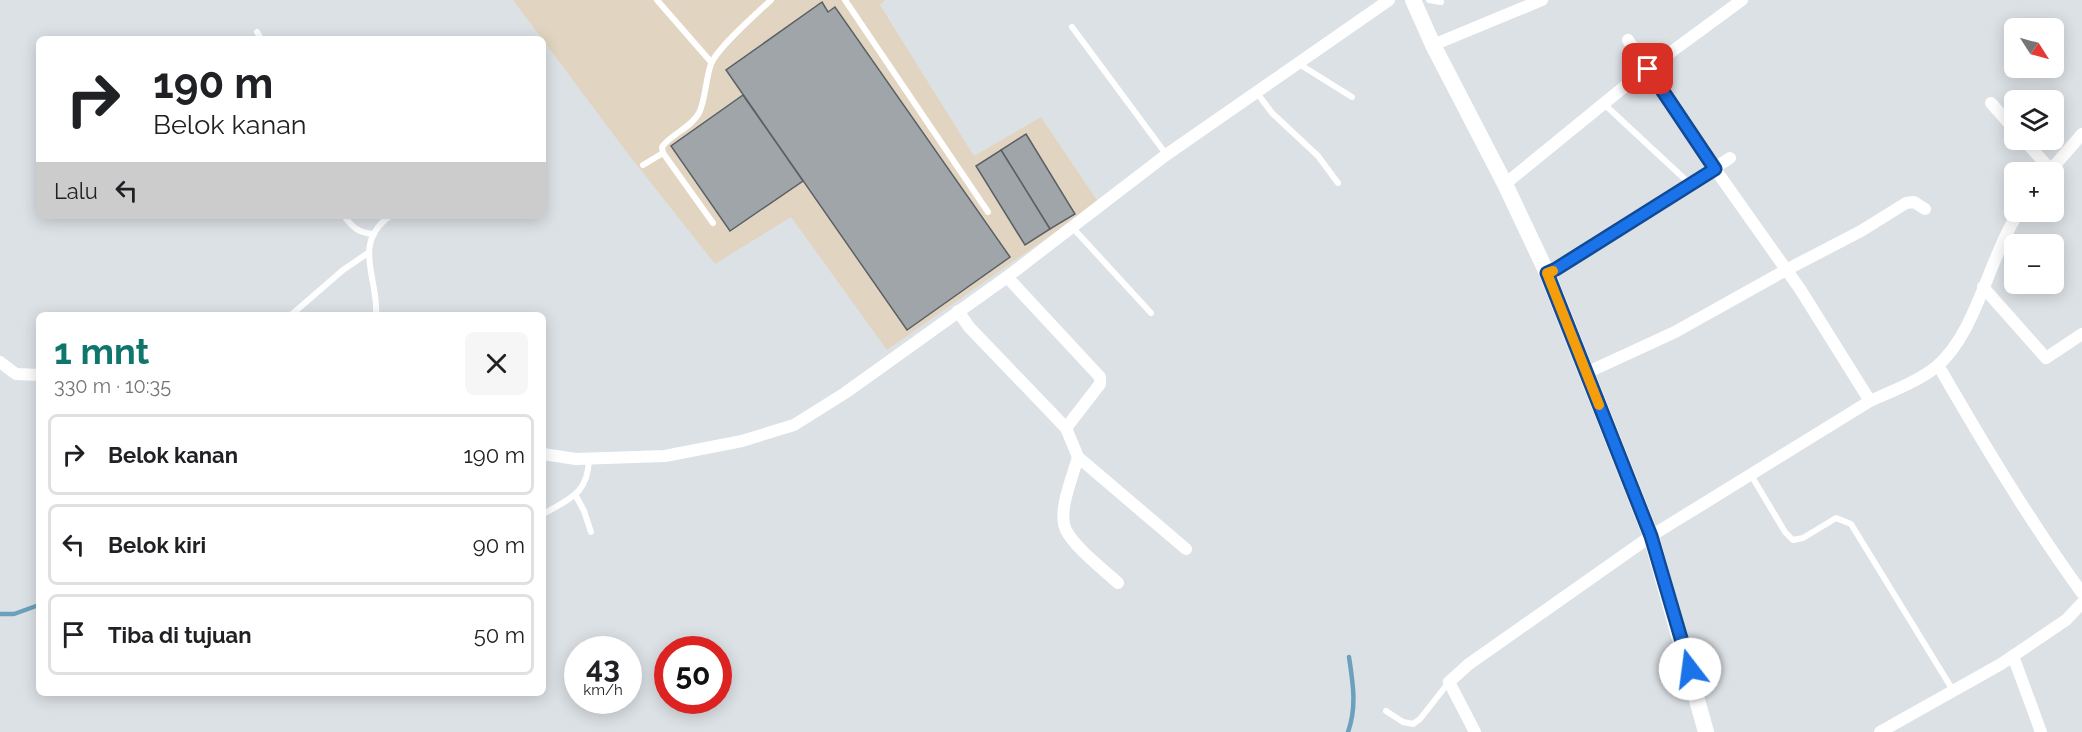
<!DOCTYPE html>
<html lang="id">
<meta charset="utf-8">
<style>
:root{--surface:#fff;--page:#f6f6f6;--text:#202124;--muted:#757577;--line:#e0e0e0;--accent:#0f766e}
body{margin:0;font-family:Raleway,sans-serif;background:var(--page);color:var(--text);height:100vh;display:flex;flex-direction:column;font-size:22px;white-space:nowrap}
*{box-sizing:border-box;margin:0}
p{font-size:20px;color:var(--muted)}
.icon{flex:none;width:33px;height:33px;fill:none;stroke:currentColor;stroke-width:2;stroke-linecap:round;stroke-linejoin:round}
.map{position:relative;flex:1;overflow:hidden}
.details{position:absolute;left:36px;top:312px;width:510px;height:384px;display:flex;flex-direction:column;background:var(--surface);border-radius:9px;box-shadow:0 3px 15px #0003}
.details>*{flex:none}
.hud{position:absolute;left:36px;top:36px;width:510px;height:183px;border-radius:9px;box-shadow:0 3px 15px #0003;background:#fff;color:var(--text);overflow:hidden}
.needle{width:39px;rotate:126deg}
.fabs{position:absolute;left:2004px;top:18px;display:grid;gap:12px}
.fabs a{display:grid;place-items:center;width:60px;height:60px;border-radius:9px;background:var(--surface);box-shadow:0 3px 15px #0003;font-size:30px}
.speed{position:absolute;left:564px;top:636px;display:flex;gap:12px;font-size:30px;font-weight:700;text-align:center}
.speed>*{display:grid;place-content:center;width:78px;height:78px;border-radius:50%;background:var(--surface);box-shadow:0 3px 15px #0003;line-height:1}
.speed small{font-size:15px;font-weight:400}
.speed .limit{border:9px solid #d22;background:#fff;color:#111}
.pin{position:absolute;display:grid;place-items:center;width:51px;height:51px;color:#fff;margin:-26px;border-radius:12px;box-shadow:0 3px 9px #0006}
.me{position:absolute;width:66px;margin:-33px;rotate:345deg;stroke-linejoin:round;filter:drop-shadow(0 0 4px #0008)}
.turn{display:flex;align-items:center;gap:21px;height:126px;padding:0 18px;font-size:27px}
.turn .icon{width:78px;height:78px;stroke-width:2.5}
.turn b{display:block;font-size:42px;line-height:51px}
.then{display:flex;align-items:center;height:57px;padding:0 18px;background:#0003;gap:12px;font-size:22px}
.round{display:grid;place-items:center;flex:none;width:63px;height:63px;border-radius:9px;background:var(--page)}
.head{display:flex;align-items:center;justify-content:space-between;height:102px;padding:0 18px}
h1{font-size:36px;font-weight:700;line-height:45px;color:var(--accent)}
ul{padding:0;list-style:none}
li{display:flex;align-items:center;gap:18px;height:81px;margin:0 12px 9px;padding:0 6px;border:3px solid var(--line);border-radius:9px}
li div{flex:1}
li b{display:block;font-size:22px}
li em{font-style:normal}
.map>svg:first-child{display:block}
.industrial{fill:#e1d5c1}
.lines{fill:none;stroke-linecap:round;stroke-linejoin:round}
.stream{stroke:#6ba1bd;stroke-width:4.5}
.building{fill:#a0a5a9;stroke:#5b6064;stroke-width:1.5}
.lane{stroke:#fff;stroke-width:6}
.street{stroke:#fff;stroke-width:12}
.secondary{stroke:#fff;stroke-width:16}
.route-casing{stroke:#114b97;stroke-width:15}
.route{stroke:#1a73e8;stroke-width:10}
.slow{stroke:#f59e0b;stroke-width:10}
</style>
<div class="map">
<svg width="2082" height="732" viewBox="0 0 2082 732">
<rect width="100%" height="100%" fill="#dce1e6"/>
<!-- industrial -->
<path class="industrial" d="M513 0H885L880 5 974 156 1041 117 1098 202 887 350 791 217 715 264 625 150Z"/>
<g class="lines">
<!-- stream -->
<g class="stream">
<path d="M0 614H14L39 605"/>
<path d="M1348 732C1357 707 1353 683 1349 657"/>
</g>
</g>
<!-- building -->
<g class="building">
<path d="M822 2 828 12 835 7 1010 257 907 330 726 70Z"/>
<path d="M743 95 803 181 730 231 671 146Z"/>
<path d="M1026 134 1075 214 1050 229 1001 150Z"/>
<path d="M1001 150 1050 229 1025 245 976 166Z"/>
</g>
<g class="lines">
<!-- lane -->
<g class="lane">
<path d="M657 0 711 62"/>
<path d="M845 0 988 212"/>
<path d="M1429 0 1441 2"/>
<path d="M1072 27 1166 154"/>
<path d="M257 32 261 39"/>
<path d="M1299 64 1352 97"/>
<path d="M1257 93 1272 113 1318 156 1338 183"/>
<path d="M1604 104 1690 184"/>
<path d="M643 165 663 153"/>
<path d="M344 216C353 228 359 233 374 234"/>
<path d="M713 223 663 153 662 147C672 133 690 129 699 113 705 102 706 77 711 64 717 48 757 13 771 0"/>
<path d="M1072 227 1151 313"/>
<path d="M291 315 343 270 368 253"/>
<path d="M376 315C379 279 351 244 390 216"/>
<path d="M1751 475 1785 532 1793 540 1803 538 1836 518 1851 524 1954 692"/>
<path d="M576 496 584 511 591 532"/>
<path d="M545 513C571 498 588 493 589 459"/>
<path d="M1386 711 1403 722 1413 724 1420 719 1449 682"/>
</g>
<!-- street -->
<g class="street">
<path d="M1628 40 1715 169 1800 289 1870 401"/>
<path d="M1433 45 1542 0"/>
<path d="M1648 69 1742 0"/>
<path d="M1991 103 2014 129"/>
<path d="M2024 140 2051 170"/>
<path d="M2049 172 2082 134"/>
<path d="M1505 184 1624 87"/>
<path d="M1547 273 1556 269 1730 158"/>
<path d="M1007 277 1100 377V384L1066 428"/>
<path d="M1983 287 2046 358 2082 334"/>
<path d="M958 311 969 327 1066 428 1078 457 1186 549"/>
<path d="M0 362 16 374 39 375"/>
<path d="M1938 365C1983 443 2029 520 2082 593"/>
<path d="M1586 373 1675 332 1786 270 1861 231 1906 203 1914 202 1925 209"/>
<path d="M543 454 576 459 665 456 742 441 794 425 845 393 1007 277 1166 155 1389 0"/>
<path d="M1078 457C1073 476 1057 512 1066 530 1075 548 1103 569 1118 583"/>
<path d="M2013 656 2041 732"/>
<path d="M1475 732 1449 682 1469 664 1651 536 1870 401C1892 391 1917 382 1936 367 1977 333 1989 256 2019 212"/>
<path d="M1880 732 2001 664 2066 620 2082 603"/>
</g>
<!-- secondary -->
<path class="secondary" d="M1413 0 1433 45 1505 184 1547 273 1651 536 1706 732"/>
</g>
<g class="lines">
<!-- route casing -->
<g class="route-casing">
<path id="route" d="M1648 69 1715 169 1556 269 1547 273 1651 536 1690 669"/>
</g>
<!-- route -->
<use href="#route" class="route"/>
<!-- slow -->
<path class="slow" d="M1553 271 1547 273 1599 405"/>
</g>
</svg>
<div class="fabs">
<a><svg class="needle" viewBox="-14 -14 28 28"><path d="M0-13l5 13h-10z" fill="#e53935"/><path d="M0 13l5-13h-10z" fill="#757577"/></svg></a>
<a><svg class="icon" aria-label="layers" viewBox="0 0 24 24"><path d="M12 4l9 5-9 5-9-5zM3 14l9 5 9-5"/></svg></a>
<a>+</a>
<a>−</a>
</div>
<div class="speed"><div>43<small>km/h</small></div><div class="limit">50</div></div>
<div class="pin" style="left:1648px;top:69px;background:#d93025"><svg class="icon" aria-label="arrive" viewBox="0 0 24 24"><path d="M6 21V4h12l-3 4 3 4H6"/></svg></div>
<svg class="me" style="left:1690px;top:669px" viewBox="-20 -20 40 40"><circle r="19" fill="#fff"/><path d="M0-13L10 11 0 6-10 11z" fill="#1a73e8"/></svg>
<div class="hud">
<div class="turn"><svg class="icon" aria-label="right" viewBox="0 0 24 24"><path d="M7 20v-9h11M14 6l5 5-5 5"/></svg><div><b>190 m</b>Belok kanan</div></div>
<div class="then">Lalu<svg class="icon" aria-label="left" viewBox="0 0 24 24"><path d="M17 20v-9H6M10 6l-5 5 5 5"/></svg></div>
</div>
<section class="details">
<div class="head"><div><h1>1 mnt</h1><p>330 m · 10:35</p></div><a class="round"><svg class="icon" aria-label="close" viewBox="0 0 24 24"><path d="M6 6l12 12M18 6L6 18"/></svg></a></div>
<ul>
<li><svg class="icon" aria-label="right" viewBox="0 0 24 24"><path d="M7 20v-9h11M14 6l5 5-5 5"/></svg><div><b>Belok kanan</b></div><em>190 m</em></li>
<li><svg class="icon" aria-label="left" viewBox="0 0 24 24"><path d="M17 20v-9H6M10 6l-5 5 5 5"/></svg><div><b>Belok kiri</b></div><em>90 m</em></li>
<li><svg class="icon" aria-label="arrive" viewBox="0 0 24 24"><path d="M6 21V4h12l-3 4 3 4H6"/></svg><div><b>Tiba di tujuan</b></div><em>50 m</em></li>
</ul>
</section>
</div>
